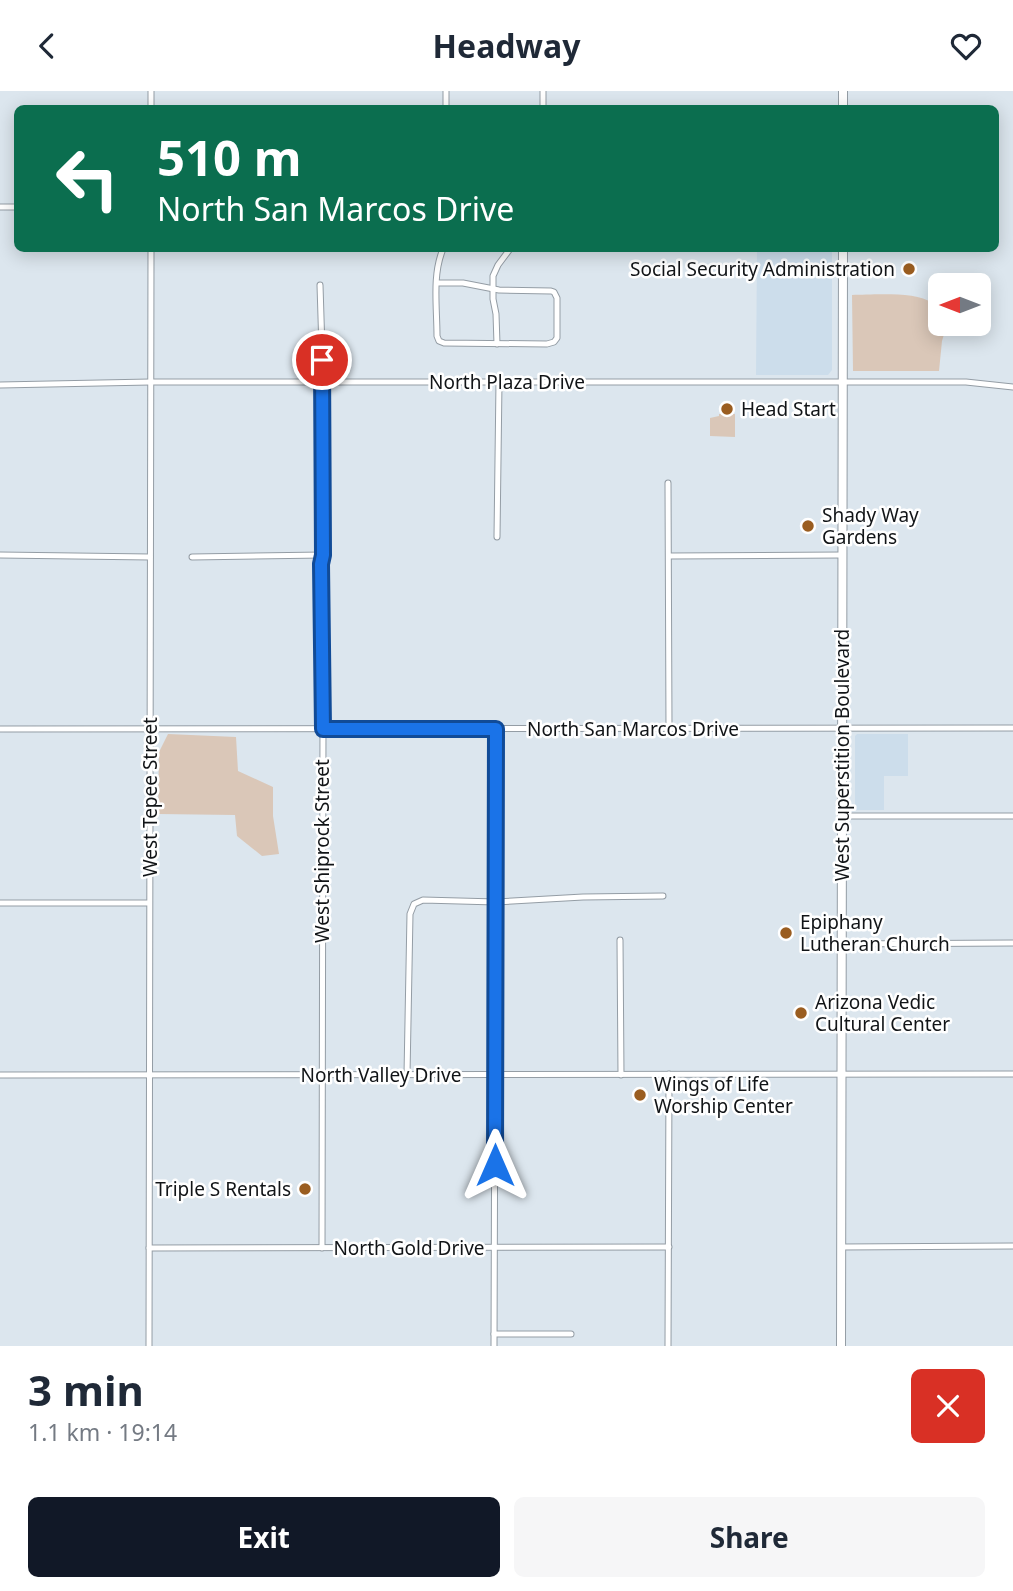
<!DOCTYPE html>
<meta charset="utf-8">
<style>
:root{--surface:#fff;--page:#f6f6f7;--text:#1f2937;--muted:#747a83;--accent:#111827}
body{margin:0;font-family:"Noto Sans",sans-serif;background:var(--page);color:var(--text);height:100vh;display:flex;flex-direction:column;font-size:26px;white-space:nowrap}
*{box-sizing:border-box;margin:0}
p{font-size:23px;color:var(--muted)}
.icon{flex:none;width:38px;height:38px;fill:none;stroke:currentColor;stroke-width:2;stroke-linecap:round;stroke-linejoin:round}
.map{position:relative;height:1255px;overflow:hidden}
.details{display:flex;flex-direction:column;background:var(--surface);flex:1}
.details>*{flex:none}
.hud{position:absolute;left:14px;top:14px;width:985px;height:147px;border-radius:10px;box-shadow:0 4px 18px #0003;background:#0b6e4f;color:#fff;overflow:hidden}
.needle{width:46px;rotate:270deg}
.buttons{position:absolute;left:928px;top:182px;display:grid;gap:14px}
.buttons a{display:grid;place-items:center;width:63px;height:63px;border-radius:10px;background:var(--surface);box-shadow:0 4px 18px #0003;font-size:35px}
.pin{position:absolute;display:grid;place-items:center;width:60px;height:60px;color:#fff;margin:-30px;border:4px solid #fff;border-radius:50%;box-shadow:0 2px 7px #0007}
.me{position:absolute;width:77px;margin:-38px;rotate:0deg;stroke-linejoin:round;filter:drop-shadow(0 0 5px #0008)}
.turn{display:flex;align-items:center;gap:24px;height:147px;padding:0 28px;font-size:32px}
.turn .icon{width:91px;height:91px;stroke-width:2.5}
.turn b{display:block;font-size:49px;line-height:60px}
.round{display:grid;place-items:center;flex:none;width:74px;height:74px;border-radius:10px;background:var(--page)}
.overview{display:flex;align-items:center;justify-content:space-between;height:119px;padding:0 28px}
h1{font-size:42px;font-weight:700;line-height:52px}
.cta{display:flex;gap:14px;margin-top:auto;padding:14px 28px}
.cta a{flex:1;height:80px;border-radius:10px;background:var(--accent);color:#fff;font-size:28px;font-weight:700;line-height:80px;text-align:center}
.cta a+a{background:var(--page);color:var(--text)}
header{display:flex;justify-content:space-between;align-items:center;height:91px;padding:0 28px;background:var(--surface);font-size:32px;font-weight:700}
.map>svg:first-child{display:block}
.built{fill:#ccddeb}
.green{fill:#dac7b8}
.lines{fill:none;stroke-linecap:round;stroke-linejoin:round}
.street-casing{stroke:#949da5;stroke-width:7}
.secondary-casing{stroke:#949da5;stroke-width:10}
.street{stroke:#fff;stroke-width:5}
.secondary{stroke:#fff;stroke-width:8}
.route-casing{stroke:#114b97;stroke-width:18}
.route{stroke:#1a73e8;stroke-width:12}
.poi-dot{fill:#9a5d20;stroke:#fff;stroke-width:2.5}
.labels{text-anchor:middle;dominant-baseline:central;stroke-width:5;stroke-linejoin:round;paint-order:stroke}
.poi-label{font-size:19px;fill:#111417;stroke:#fff;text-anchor:start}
.street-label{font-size:19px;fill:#111417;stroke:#fff}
</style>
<header><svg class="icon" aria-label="back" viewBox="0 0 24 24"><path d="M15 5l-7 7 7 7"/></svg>Headway<svg class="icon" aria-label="heart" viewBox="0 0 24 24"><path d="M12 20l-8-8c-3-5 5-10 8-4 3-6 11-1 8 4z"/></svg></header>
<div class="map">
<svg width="1013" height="1255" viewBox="0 0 1013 1255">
<rect width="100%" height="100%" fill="#dce6ee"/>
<!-- built -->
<g class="built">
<path d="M757 158H832V279L828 284H756Z"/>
<path d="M857 643H908V685H884V719H857L855 718V645Z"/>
</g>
<!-- green -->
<g class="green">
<path d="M852 204C872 204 916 200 932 212 939 218 940 225 940 233H947L942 250 939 280H853Z"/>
<path d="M719 323H735V346L710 345V327L719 325Z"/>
<path d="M168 643 236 646 238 680 273 696V725L279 763 262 765 237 745 235 724 158 723 159 661Z"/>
</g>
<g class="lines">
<!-- street casing -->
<g class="street-casing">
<g id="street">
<path d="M151 18V0"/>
<path d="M446 18V0"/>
<path d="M543 18V0"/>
<path d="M0 116H18"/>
<path d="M437 192H463L499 199 551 200 554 201 557 207V247L554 251 547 253 444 252 439 250 437 245C437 216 432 184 443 158"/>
<path d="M320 194 323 291V464L321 473 323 628 322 1157"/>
<path d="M497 253 496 223 493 208V185L498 174 510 158"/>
<path d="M0 294 150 291H966L1013 296"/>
<path d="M668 392 669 637"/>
<path d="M497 446 499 291"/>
<path d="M0 464 150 466"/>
<path d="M669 465 842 464"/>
<path d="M192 466 323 464"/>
<path d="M0 638 1013 637"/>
<path d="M842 725H1013"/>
<path d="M0 812H149"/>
<path d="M620 849 621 984"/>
<path d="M842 853 1013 852"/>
<path d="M0 984 1013 983"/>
<path d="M407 984 410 823 414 813 423 809 496 811 583 806 663 805"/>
<path d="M841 1156 1013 1155"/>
<path d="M149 1157 669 1156"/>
<path d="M494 1243H571"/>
<path d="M149 1255 151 158"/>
<path d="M494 1255 496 638"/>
<path d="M668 1255 669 983"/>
</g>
</g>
<!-- secondary casing -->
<g class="secondary-casing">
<g id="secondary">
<path d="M843 0V18"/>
<path d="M841 1255 843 158"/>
</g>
</g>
<!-- street -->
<use href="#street" class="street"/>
<!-- secondary -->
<use href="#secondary" class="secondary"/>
</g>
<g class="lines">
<!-- route casing -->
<g class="route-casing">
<path id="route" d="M322 269 323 464 321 473 323 638H496L495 1074"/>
</g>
<!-- route -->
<use href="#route" class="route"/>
</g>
<!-- markers -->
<g class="poi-dot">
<circle cx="909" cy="178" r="7"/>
<circle cx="727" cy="318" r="7"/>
<circle cx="808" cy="435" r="7"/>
<circle cx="786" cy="842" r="7"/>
<circle cx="801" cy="922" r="7"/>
<circle cx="640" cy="1004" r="7"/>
<circle cx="305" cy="1098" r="7"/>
</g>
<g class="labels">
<!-- poi labels -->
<g class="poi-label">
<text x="895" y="178" text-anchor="end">Social Security Administration</text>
<text x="741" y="318">Head Start</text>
<text x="822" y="424">Shady Way<tspan x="822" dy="22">Gardens</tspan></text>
<text x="800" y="831">Epiphany<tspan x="800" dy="22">Lutheran Church</tspan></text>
<text x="815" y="911">Arizona Vedic<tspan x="815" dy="22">Cultural Center</tspan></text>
<text x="654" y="993">Wings of Life<tspan x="654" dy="22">Worship Center</tspan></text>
<text x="291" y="1098" text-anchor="end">Triple S Rentals</text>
</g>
<!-- street labels -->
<g class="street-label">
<text x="507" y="291">North Plaza Drive</text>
<text x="633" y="638">North San Marcos Drive</text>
<text transform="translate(842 664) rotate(-90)">West Superstition Boulevard</text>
<text transform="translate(150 706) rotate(-90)">West Tepee Street</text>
<text transform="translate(322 760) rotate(-90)">West Shiprock Street</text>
<text x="381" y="984">North Valley Drive</text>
<text x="409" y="1157">North Gold Drive</text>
</g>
</g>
</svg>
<div class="buttons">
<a><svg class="needle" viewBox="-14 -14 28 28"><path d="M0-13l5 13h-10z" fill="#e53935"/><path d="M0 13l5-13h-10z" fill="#747a83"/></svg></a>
</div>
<div class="pin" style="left:322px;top:269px;background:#d93025"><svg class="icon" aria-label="arrive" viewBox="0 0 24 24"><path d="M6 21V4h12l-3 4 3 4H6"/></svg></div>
<svg class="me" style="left:495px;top:1074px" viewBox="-20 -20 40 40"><path d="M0-17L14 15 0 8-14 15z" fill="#1a73e8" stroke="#fff" stroke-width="4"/></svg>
<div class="hud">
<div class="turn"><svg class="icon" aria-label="left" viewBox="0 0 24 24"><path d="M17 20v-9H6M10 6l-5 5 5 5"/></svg><div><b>510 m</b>North San Marcos Drive</div></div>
</div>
</div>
<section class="details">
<div class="overview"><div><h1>3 min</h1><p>1.1 km · 19:14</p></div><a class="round" style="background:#d93025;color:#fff"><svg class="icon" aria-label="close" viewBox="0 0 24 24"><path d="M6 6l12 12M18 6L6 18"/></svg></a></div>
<div class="cta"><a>Exit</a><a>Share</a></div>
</section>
